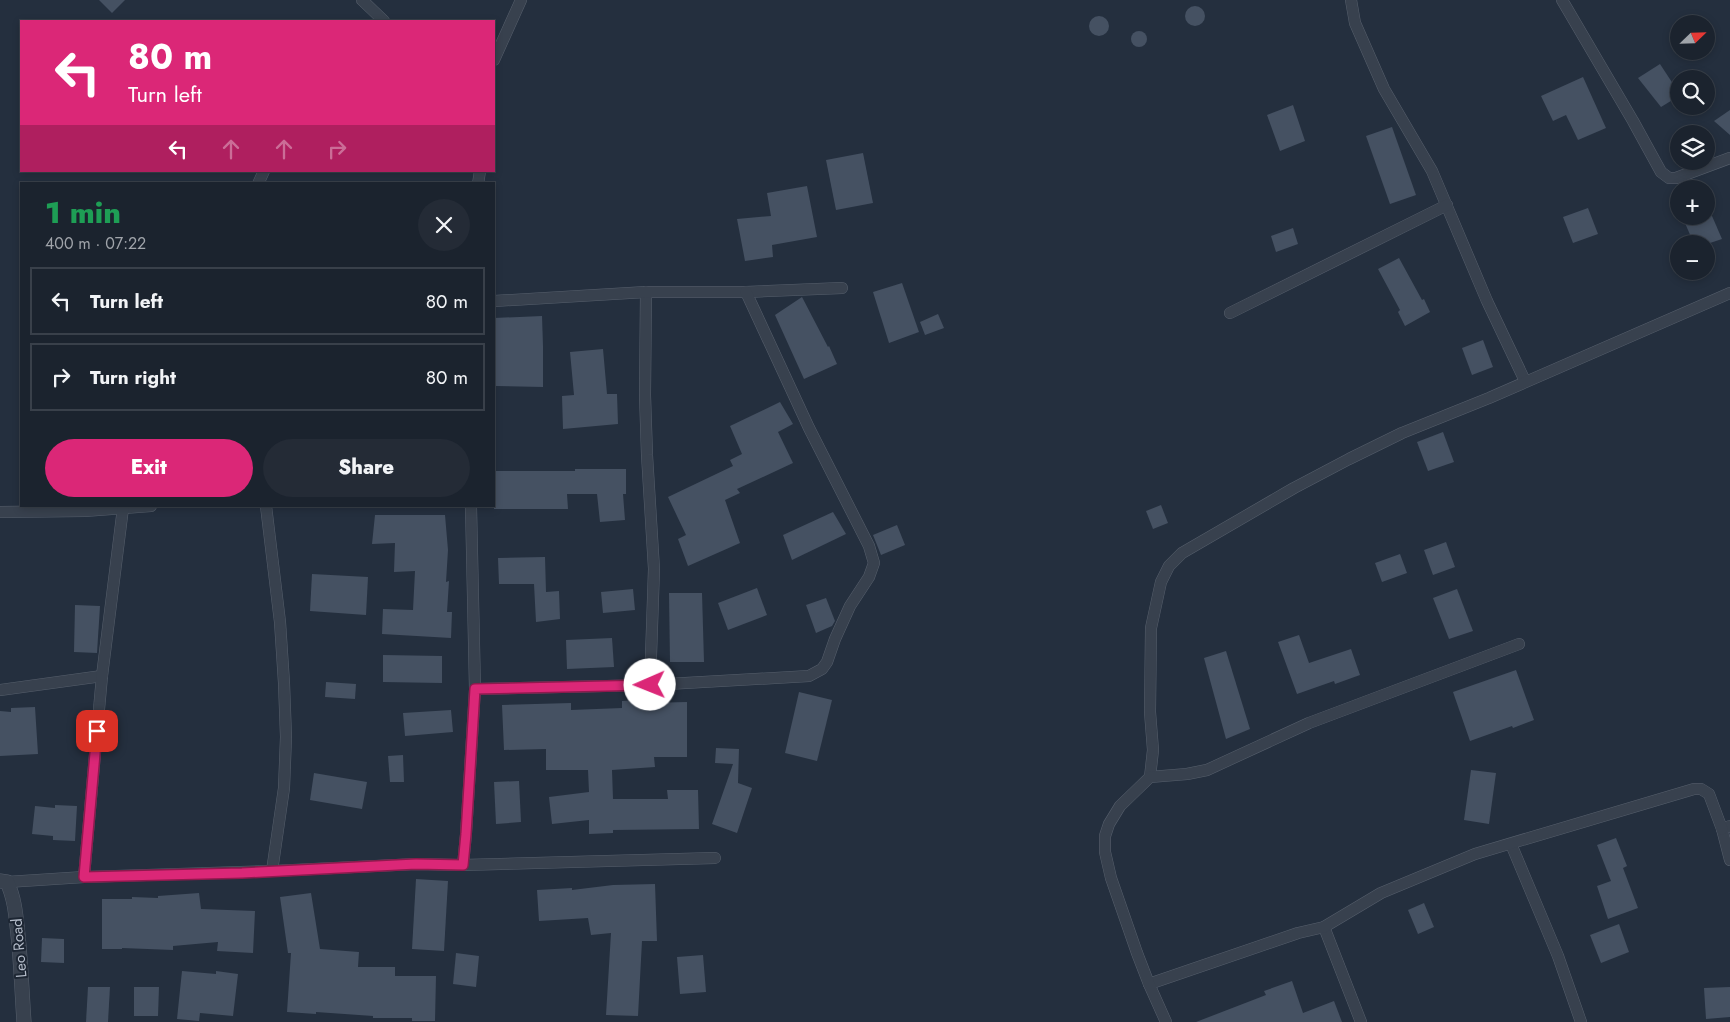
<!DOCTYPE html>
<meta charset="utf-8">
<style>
:root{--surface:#1b232e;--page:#242b36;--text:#f1f3f6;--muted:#a0a4aa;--line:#39404a;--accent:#db2777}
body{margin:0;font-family:Jost,sans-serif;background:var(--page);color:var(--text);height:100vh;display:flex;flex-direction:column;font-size:19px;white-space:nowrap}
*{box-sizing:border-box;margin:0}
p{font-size:16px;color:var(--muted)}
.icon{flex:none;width:28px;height:28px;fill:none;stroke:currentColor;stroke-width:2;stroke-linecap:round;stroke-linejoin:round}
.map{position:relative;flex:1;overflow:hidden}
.side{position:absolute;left:20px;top:182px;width:475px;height:325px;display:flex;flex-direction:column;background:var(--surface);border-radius:0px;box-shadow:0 2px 8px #0003,0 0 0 1px var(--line)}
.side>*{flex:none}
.guide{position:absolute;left:20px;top:20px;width:475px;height:152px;border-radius:0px;box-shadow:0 2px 8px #0003,0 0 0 1px var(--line);background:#db2777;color:#fff;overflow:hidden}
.needle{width:32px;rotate:67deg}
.tools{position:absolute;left:1670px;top:15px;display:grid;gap:10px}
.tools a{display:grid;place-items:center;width:45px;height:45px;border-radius:50%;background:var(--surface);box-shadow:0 2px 8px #0003,0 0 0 1px var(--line);font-size:25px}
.pin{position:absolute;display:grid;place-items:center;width:42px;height:42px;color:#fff;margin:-21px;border-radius:10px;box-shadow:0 2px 8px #0006}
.me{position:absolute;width:55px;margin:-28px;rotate:269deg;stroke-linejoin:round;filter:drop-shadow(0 0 4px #0008)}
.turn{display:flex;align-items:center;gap:18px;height:105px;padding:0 25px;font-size:22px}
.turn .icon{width:65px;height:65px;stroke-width:2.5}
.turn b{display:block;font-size:35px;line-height:42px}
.lanes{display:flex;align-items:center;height:48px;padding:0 25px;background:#0003;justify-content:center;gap:25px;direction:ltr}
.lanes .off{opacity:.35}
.round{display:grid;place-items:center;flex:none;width:52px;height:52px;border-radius:26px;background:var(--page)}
.head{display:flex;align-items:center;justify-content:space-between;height:85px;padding:0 25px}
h1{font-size:30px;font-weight:800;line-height:38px;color:#1e9e55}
.primary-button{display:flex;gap:10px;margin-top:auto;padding:10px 25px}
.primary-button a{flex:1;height:58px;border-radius:30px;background:var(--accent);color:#fff;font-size:20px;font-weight:800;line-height:58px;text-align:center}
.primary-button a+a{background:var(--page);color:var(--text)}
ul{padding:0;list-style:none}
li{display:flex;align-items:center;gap:15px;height:68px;margin:0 10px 8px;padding:0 15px;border:2px solid var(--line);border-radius:0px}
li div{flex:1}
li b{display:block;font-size:19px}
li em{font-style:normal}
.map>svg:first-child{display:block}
.building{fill:#455162}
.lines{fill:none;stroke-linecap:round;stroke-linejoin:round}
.minor-casing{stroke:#565f6c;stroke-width:12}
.tertiary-casing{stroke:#565f6c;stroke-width:15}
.minor{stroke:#38414e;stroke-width:11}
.tertiary{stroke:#38414e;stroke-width:14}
.route-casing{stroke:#8e194d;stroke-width:12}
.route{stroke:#db2777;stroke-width:9}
.labels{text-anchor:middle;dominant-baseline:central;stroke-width:4;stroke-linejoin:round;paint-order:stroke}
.street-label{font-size:15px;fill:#b4bcc9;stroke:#1d2633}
</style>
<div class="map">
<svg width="1730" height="1022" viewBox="0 0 1730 1022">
<rect width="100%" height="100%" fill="#242f3e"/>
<!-- building -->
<g class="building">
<path d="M99 0H125L112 13Z"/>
<circle cx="1195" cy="16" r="10"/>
<circle cx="1099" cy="26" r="10"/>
<circle cx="1139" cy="39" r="8"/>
<path d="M1660 64 1679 93V96L1661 107 1638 78Z"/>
<path d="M1583 77 1606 128 1578 140 1566 115 1553 121 1541 96Z"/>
<path d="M1293 105 1305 141 1280 151 1267 115Z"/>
<path d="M1730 110V135L1714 121Z"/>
<path d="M1392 127 1416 195 1390 204 1366 136Z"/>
<path d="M863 153 873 203 836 210 826 160Z"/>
<path d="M807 186 817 237 772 245 773 257 745 261 737 219 771 216 767 193Z"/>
<path d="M1588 208 1598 234 1573 243 1563 217Z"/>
<path d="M1682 216H1712L1722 239 1707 244H1694Z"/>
<path d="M1293 228 1298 244 1276 252 1271 236Z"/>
<path d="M1399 258 1422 300 1424 299 1430 312 1405 326 1398 312 1400 310 1378 269Z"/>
<path d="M902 283 919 332 889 343 873 292Z"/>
<path d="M802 297 828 347 829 346 837 364 804 379 775 315Z"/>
<path d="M938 314 944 328 925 335 920 322Z"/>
<path d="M542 316 543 346V387L496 386 494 318Z"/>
<path d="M1483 340 1493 367 1472 375 1462 348Z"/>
<path d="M603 349 607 394H617L618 424 563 429 562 396 574 395 570 352Z"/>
<path d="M780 402 793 424 778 432 793 463 737 489 740 493 725 500 740 543 688 566 678 539 686 535 668 497 733 466 730 460 742 454 730 426Z"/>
<path d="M1443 432 1454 462 1428 471 1417 442Z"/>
<path d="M575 469H626V494H623L625 520 600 522 597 494H567L568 509H494V471H575Z"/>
<path d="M1161 505 1168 523 1153 529 1146 511Z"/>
<path d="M833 512 846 534 792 560 783 535Z"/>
<path d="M375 515H445L448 550 446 582 449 581 447 612H452L451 638 382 634 383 609 413 610 415 571 394 572 395 543 372 544Z"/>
<path d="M897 525 905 545 881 555 873 535Z"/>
<path d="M1446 542 1455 567 1433 575 1424 550Z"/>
<path d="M1400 554 1407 573 1382 582 1375 563Z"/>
<path d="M545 557 546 592 559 591 560 619 536 622 534 584H499L498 558Z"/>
<path d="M312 574 368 577 366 615 310 611Z"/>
<path d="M757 588 767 615 728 630 718 603Z"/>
<path d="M633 589 635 610 603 613 601 592Z"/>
<path d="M1457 589 1473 631 1449 639 1433 598Z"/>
<path d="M669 593H702L704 662H670Z"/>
<path d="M826 598 835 621 832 626 816 633 806 605Z"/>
<path d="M75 605 100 606 97 653 74 652Z"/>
<path d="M1299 635 1309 663 1351 649 1360 675 1335 684 1334 681 1297 694 1278 642Z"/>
<path d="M612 638 614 667 567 669 566 640Z"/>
<path d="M1226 651 1250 729 1226 739 1204 658Z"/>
<path d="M383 655 442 656V683L383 682Z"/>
<path d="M1516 670 1534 720 1513 728 1512 726 1470 741 1453 692Z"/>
<path d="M326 682 356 684 355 699 325 697Z"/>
<path d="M799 692 832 700 817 761 785 753Z"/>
<path d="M647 699V703L687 702V757H654L655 767 612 770 613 799H668L667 790H698L699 829 613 830V833L589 834V820L552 824 549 797 589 792 588 770H546V749L504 750 502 705 571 703V710L622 708V701Z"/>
<path d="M35 707 38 754 0 756V711L11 712V708Z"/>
<path d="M451 710 453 732 405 736 403 713Z"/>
<path d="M716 748 739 749 738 783 752 788 737 833 712 824 733 764 715 763Z"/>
<path d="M403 755 404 782H390L388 756Z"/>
<path d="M1471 770 1496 773 1489 824 1464 820Z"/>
<path d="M314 773 367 782 362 809 310 800Z"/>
<path d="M519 781 521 822 496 824 494 782Z"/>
<path d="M55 805 77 806 75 841 53 840V836L32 834 35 806 55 808Z"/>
<path d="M1616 838 1627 866 1623 868 1638 908 1608 919 1597 886 1611 881 1597 845Z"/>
<path d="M416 879 448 881 444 951 412 949Z"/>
<path d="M655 884 657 941H642L638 1016 606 1015 611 933 591 935 588 918 539 921 537 890 572 888V890L613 885Z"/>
<path d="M199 893 201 909 255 911 253 953 217 951 218 942 173 946V950L122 948V949H102V899H132V897L158 898V896Z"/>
<path d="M311 893 320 949 359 952 358 967H395V976H436L435 1021H412V1018H373V1016L316 1012V1014L287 1012 291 953H288L280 897Z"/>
<path d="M1424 903 1434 927 1418 934 1408 910Z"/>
<path d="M1619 924 1629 952 1601 963 1590 935Z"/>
<path d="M42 938 64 939V963L41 962Z"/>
<path d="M456 953 479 956 476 987 453 984Z"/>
<path d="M703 955 706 992 680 994 677 957Z"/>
<path d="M182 971 216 974V971L238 974 233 1016 200 1013 199 1021 177 1019Z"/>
<path d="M1292 981 1303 1013 1334 1001 1342 1022H1196L1266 995 1264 991Z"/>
<path d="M88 987H110L108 1022H86Z"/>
<path d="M134 987H159L158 1016H134Z"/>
<path d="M1730 987V1017L1706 1019 1704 988Z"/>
</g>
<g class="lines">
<!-- minor casing -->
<g class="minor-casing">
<g id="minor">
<path d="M362 0 384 21"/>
<path d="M1351 0 1355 23 1384 89 1432 171 1487 301 1525 381"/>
<path d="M1562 0 1633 121 1661 172 1669 178H1676L1730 158"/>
<path d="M494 60 521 0"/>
<path d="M258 184 264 171"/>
<path d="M478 184 480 171"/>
<path d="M646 292 645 395 647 455 654 569 650 685"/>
<path d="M494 301 646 292H746L842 288"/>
<path d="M1230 313 1447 205"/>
<path d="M266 506 280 622 284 683 286 737 284 788 272 871 416 864 463 865 715 858"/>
<path d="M0 512 85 511 151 506"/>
<path d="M475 689 650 685 809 676 822 669 827 662 835 639 850 606 869 577 874 563 869 546 809 428 746 292"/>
<path d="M0 690 102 676"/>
<path d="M1150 777 1153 750 1150 712 1151 628 1161 582 1169 566 1182 553 1294 488 1349 459 1402 433 1489 398 1730 293"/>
<path d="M1730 826 1722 829 1730 860"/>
<path d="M1511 844 1558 956 1581 1022"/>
<path d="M463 865 466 834 475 689 471 506"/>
<path d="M84 877 102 676 123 508"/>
<path d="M7 882 84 877 272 871"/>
<path d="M1324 927 1361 1022"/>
<path d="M1149 984 1298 933 1324 927 1381 893 1475 854 1694 789H1701L1709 794 1722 829"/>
<path d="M1166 1022 1149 984 1137 953 1111 878 1105 852V836L1109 824 1120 806 1150 777 1187 774 1207 770 1309 723 1519 644"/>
</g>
</g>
<!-- tertiary casing -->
<g class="tertiary-casing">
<path id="tertiary" d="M0 881 7 882C15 899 16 917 18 935 21 964 22 993 24 1022"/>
</g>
<!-- minor -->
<use href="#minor" class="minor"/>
<!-- tertiary -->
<use href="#tertiary" class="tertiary"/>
</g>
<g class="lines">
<!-- route casing -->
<g class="route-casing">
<path id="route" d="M97 731 84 877 242 873 416 864 463 865 466 834 475 689 650 685"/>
</g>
<!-- route -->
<use href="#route" class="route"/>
</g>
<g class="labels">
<!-- street labels -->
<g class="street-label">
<text transform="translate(19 948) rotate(-95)">Leo Road</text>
</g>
</g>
</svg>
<div class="tools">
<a><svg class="needle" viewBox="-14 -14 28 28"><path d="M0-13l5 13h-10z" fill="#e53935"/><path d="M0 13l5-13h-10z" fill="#a0a4aa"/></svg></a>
<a><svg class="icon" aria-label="search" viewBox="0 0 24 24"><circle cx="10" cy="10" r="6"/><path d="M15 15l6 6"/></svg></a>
<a><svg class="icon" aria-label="layers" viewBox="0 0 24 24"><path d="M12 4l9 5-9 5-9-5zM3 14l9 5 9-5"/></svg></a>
<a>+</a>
<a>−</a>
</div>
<div class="pin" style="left:97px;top:731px;background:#d93025"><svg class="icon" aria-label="arrive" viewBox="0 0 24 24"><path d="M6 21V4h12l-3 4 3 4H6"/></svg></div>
<svg class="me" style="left:650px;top:685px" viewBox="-20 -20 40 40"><circle r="19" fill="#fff"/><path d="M0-13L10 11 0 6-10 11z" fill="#db2777"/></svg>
<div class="guide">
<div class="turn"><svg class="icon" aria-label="left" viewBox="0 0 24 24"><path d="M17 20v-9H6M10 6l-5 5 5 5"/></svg><div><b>80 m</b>Turn left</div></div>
<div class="lanes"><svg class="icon" aria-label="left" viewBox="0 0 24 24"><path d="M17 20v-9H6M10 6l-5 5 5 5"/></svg><svg class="icon off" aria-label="ahead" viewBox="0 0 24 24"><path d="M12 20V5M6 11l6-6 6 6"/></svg><svg class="icon off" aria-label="ahead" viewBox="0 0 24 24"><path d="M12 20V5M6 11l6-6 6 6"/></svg><svg class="icon off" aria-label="right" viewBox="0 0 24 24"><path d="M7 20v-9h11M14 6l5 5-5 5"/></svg></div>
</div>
<section class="side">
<div class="head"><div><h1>1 min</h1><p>400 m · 07:22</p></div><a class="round"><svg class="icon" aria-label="close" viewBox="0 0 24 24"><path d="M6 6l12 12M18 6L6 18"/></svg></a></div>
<ul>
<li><svg class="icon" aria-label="left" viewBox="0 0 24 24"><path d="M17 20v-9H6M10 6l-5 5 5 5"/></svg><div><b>Turn left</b></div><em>80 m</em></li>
<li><svg class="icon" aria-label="right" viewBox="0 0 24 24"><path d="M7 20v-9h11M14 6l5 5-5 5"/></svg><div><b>Turn right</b></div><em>80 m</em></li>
</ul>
<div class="primary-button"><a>Exit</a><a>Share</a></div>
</section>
</div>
